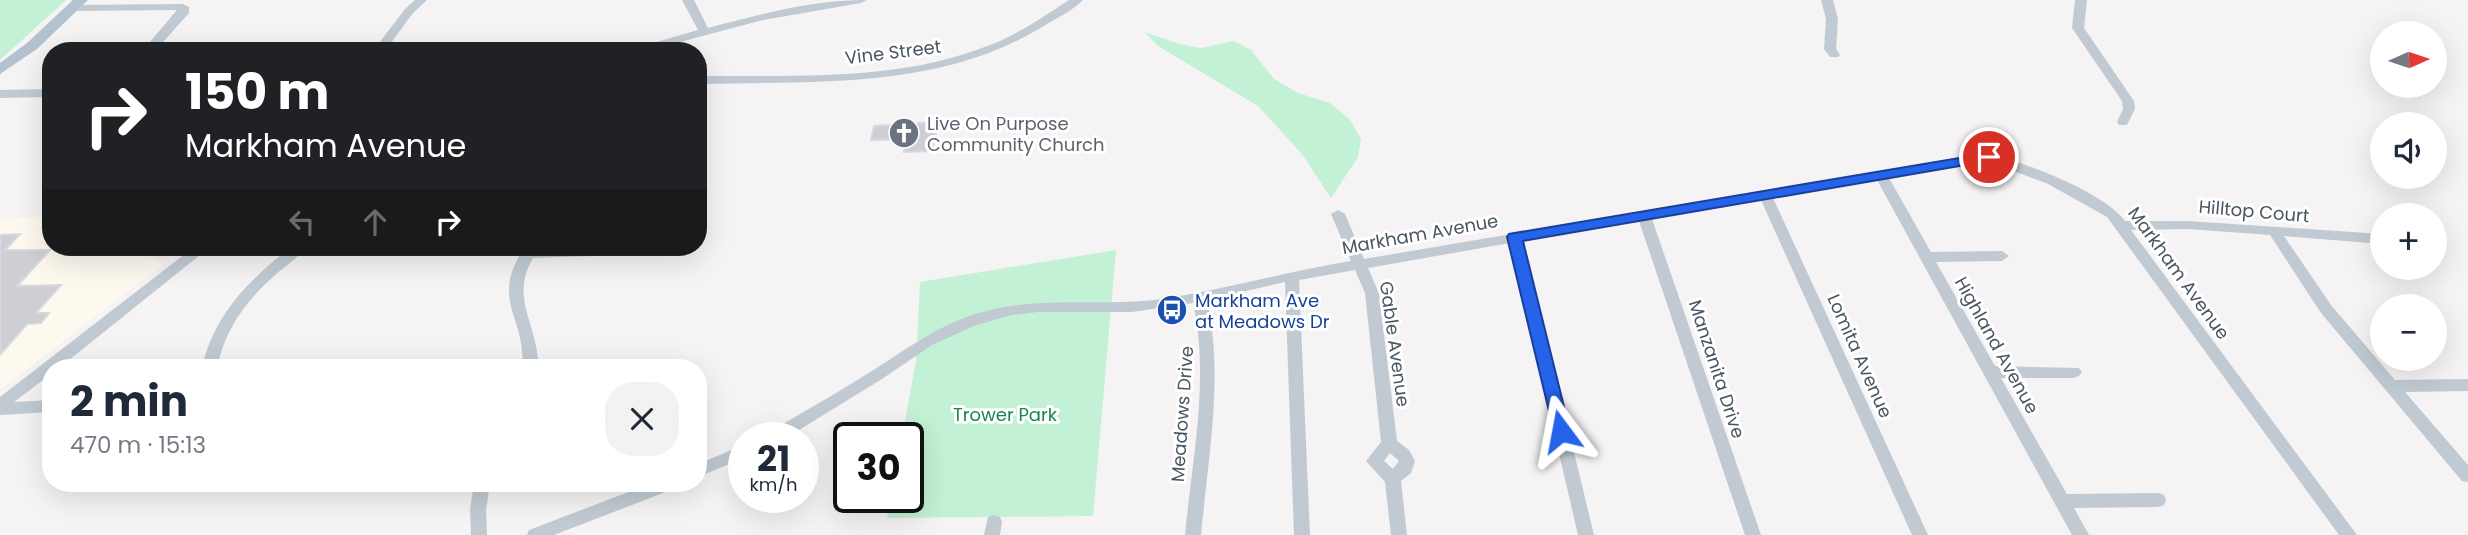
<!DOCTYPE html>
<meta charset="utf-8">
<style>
:root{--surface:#fff;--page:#f2f2f3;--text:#1f2937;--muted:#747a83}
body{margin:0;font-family:Poppins,sans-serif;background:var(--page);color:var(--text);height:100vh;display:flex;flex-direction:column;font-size:26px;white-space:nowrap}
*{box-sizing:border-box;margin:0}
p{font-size:23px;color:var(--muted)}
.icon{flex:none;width:38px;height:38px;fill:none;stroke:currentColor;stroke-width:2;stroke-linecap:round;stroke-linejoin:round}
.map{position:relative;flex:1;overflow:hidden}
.side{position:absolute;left:42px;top:359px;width:665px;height:133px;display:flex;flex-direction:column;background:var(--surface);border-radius:28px;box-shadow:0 7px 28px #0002}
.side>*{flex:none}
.hud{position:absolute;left:42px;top:42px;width:665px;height:214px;border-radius:28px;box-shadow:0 7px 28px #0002;background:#202124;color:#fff;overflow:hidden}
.needle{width:46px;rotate:87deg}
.buttons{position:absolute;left:2370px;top:21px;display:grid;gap:14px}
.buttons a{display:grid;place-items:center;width:77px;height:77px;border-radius:50%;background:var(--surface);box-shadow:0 7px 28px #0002;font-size:35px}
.speed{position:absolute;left:728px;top:422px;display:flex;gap:14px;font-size:35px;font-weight:700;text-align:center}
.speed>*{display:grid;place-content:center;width:91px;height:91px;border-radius:50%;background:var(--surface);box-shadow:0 7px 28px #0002;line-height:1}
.speed small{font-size:18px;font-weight:400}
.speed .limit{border:4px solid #111;border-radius:10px;background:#fff;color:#111}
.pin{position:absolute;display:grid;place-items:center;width:60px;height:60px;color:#fff;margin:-30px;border:4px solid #fff;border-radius:50%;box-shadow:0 2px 7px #0007}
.me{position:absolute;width:77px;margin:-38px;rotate:347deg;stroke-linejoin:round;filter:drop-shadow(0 0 5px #0008)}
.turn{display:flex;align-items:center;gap:24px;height:147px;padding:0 28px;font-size:32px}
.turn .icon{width:91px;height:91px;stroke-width:2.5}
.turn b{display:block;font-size:49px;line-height:60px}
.lanes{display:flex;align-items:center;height:66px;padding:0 28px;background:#0003;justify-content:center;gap:35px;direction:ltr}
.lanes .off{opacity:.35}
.round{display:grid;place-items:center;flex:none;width:74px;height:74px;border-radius:28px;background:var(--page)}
.summary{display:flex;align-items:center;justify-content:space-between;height:119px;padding:0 28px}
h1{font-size:42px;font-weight:700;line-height:52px}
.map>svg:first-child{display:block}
.commercial{fill:#fdf9ef}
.green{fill:#c3f1d5}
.building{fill:#cdcfd5;stroke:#d7d9de;stroke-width:2}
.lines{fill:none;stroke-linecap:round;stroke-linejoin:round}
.minor{fill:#c1cad2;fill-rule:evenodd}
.major{fill:#b3c2d1;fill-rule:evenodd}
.route{fill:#2563eb;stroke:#184099;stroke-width:2}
.labels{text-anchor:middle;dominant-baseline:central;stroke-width:6;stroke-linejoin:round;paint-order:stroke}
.street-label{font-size:18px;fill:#4a5661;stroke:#fff}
.worship-label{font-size:18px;fill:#5b616d;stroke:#fff;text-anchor:start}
.transit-label{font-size:18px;fill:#164399;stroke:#fff;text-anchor:start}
.park-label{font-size:18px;fill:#17864f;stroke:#fff}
</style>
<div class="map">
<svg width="2468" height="535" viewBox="0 0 2468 535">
<rect width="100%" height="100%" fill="#f5f3f3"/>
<!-- commercial -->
<path class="commercial" d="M51 216V247H133L164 264 0 390V220Z"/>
<!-- green -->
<g class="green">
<path d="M0 0H66L0 60Z"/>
<path d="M1145 32 1179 44 1201 48 1234 41 1251 50 1274 79 1298 93 1330 103 1350 120 1361 139 1358 157 1331 198 1302 154 1258 106 1158 46Z"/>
<path d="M1116 250 1093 516 887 518 891 497H908V438L902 437 916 361 920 282Z"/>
</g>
<!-- building -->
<g class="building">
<path d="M921 123H938L932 151 904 152 907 139 871 140 874 126Z"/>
<path d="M20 234 5 250H50L17 286 61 285 36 313H49L41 323 27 324 0 355V235Z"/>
</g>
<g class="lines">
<!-- minor -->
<g class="minor">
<path d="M415 0H427L413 13 385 51H373L405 9Z"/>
<path d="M682 0H694L708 28C760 14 813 0 867 0L861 3 763 20 646 51H626L698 30Z"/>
<path d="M1069 0H1083C1073 10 1059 17 1047 24 943 90 817 81 698 84V76C796 75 898 82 990 45 1019 34 1044 16 1069 0Z"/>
<path d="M1821 0H1833L1838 19 1836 49 1840 55 1838 57H1830L1824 49 1826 19Z"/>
<path d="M2075 0H2087L2084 28 2134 101 2135 109 2127 125H2119L2117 122 2123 109 2122 101 2072 28Z"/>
<path d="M183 4 189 7V13L155 51 144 49 177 10 72 11 66 8 72 5Z"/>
<path d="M51 89V97L0 98V90Z"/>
<path d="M1988 153C2025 163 2102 191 2125 221H2188L2382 234V244L2284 236 2331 305 2395 380 2468 379V391L2405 392 2468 465V482L2462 481 2321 313 2270 235 2188 229 2131 230 2357 535H2339L2107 217 2048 184 1988 161 1889 178 1931 252 2002 251 2009 256 2002 261 1936 262 1995 366 2079 368 2082 372 2079 376 2074 378H2001L2067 494 2158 493 2164 495 2166 500 2164 505 2158 507 2074 508 2089 535H2072L1877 180 1773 198 1928 535H1912L1761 200 1652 219 1761 535H1745L1639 221 1523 241 1594 535H1578L1510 243 1368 268 1379 293 1397 441 1409 450 1415 461 1411 473 1401 481 1407 535H1391L1385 482 1366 461 1381 442 1365 293 1355 270 1299 280 1310 535H1294L1285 282 1207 300C1224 376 1208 458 1201 535H1185C1192 459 1210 378 1193 303L1132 312H1038L1011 315 974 326 932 345 882 379 786 438H764L766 434C801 413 837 393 872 371 902 352 930 331 964 318 1033 292 1098 309 1169 298 1230 288 1290 271 1351 261L1331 214 1338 210 1345 214 1364 259ZM1390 453 1399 461 1393 469 1384 461Z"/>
<path d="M194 247H210L59 368H51V374L14 402 51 400V412L0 415V397Z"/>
<path d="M291 247H307C298 258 285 266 274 276 245 302 225 329 217 368H202C214 314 249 280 291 247Z"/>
<path d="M525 247H659L660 249 653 254 533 258C511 296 534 319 538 358L537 368H522C527 316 488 301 525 247Z"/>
<path d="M744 445V458L698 477V464Z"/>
<path d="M474 483H490L486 510 487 535H471L470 510Z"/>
<path d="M652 483H678L676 488 554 535H527L529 530Z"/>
<path d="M994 515 1000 517 1002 522 1000 535H984L988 517Z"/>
</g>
<!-- major -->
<path class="major" d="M73 0H88L37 49 0 74V63L27 43Z"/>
</g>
<!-- route -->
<path class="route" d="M1989 153 1994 154 1996 157 1994 160 1523 241 1570 431 1568 436H1555L1507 237 1509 234Z"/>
<!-- icons -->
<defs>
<g id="church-disc" transform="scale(1.575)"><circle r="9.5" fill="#6b7280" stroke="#fff"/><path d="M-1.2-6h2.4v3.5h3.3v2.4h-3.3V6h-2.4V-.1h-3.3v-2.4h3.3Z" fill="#fff"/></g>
<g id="bus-disc" transform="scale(1.575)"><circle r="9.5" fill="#1a4fb4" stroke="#fff"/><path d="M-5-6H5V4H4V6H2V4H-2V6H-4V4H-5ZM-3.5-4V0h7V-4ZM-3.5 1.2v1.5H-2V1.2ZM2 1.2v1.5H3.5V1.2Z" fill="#fff"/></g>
</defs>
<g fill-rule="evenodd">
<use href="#church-disc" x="904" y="133"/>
<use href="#bus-disc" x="1172" y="310"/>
</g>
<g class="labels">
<!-- street labels -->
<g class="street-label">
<text transform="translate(893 52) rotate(-7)">Vine Street</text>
<text transform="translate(2254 211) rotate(5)">Hilltop Court</text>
<text transform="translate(1420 234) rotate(-10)">Markham Avenue</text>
<text transform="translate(2179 273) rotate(54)">Markham Avenue</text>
<text transform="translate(1395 344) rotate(82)">Gable Avenue</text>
<text transform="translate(1997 345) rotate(61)">Highland Avenue</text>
<text transform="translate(1860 356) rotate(66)">Lomita Avenue</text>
<text transform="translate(1717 369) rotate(72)">Manzanita Drive</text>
<text transform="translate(1182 414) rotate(-86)">Meadows Drive</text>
</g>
<!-- worship labels -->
<g class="worship-label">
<text x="927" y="123">Live On Purpose<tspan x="927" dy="21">Community Church</tspan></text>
</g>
<!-- transit labels -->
<g class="transit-label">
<text x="1195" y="300">Markham Ave<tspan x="1195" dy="21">at Meadows Dr</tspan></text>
</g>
<!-- park labels -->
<g class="park-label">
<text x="1005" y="414">Trower Park</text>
</g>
</g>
</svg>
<div class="buttons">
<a><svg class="needle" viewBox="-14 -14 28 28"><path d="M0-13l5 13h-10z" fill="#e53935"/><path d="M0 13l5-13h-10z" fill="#747a83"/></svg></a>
<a><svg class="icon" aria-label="sound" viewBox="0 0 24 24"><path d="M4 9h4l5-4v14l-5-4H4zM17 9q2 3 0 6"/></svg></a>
<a>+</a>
<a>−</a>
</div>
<div class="speed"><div>21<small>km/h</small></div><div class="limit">30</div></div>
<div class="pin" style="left:1989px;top:157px;background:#d93025"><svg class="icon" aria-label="arrive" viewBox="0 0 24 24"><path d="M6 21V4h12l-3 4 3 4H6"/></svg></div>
<svg class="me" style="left:1561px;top:431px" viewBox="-20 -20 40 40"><path d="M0-17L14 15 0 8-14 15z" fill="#2563eb" stroke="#fff" stroke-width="4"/></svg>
<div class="hud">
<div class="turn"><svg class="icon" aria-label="right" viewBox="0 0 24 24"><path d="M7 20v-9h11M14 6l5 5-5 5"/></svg><div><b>150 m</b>Markham Avenue</div></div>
<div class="lanes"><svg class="icon off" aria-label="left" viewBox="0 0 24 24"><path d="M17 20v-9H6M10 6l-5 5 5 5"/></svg><svg class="icon off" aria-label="ahead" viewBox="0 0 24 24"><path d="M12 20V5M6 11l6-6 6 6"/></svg><svg class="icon" aria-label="right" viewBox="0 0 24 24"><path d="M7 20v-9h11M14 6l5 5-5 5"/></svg></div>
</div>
<section class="side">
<div class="summary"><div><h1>2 min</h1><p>470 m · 15:13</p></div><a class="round"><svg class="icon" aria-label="close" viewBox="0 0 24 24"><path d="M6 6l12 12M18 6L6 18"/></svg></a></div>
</section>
</div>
